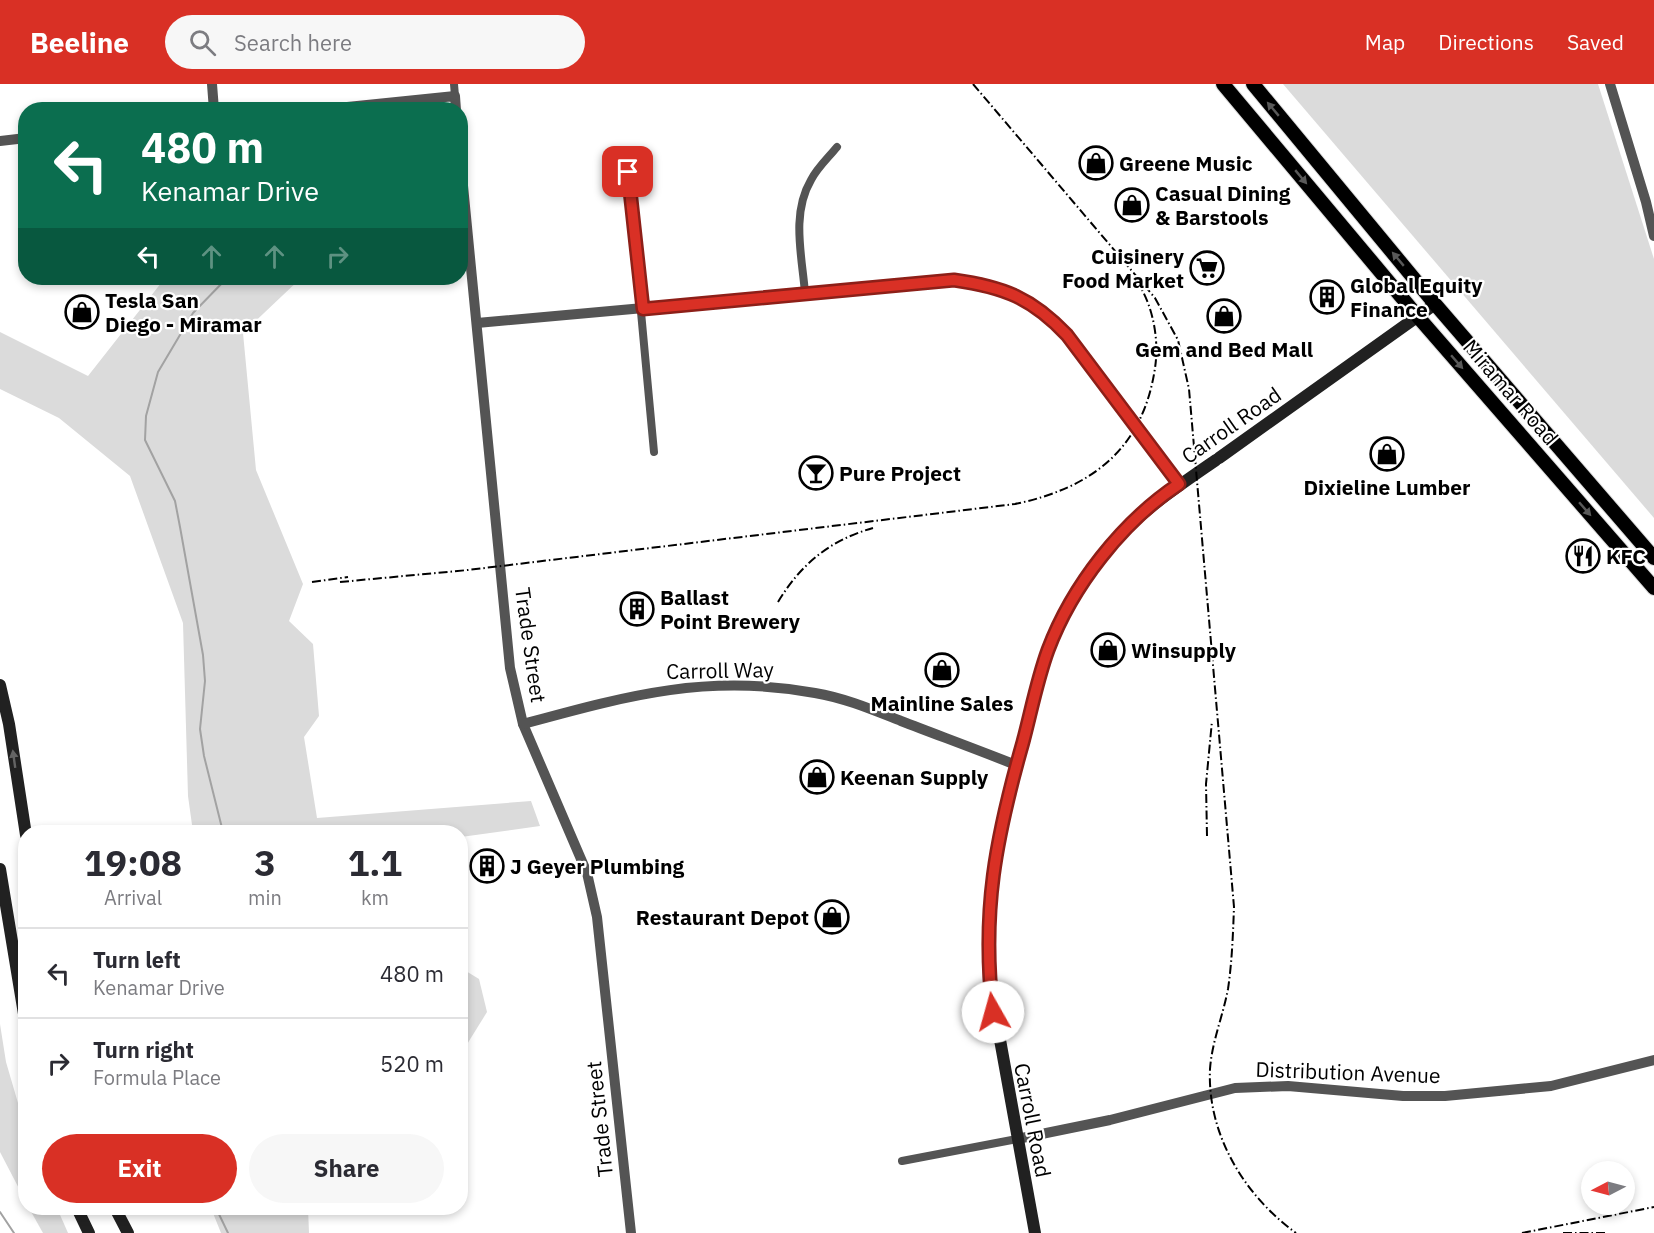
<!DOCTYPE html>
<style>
:root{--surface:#fff;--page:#f7f7f7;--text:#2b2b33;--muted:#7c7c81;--line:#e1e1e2;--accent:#d93025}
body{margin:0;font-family:"IBM Plex Sans",sans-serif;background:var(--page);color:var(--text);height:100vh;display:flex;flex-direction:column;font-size:22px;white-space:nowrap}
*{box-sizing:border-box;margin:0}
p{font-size:20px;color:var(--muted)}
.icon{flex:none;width:33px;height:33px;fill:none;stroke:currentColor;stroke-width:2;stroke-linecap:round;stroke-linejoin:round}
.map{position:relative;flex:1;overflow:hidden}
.details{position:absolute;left:18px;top:741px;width:450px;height:390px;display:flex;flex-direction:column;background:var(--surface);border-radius:24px;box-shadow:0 3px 9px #0003}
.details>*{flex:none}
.hud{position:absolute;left:18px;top:18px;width:450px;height:183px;border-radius:24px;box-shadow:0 3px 9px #0003;background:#0b6e4f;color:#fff;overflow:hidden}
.needle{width:39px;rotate:264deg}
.controls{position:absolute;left:1581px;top:1077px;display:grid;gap:12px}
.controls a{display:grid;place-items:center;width:54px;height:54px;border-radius:50%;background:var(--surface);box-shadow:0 3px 9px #0003;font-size:30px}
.pin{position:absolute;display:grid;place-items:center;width:51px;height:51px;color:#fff;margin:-26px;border-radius:12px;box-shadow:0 3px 9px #0006}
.me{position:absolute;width:66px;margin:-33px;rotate:353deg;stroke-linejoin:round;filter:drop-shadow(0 0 4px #0008)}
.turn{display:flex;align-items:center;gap:21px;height:126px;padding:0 24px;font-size:27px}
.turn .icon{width:78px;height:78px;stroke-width:2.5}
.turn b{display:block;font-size:42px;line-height:51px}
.lanes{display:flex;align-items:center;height:57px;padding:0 24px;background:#0003;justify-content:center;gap:30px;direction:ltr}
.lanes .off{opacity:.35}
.eta{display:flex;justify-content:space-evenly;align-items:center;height:102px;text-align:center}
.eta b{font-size:36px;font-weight:800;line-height:42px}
.action{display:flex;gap:12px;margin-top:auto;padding:12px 24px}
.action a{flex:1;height:69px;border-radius:36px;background:var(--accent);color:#fff;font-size:24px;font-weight:800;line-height:69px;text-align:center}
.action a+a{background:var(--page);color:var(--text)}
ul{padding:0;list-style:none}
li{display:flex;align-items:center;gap:18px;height:90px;padding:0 24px;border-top:2px solid var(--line)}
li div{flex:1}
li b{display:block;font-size:22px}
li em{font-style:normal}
header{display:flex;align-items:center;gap:36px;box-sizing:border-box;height:84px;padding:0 30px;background:var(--accent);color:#fff}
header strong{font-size:28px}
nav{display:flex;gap:33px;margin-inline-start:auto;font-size:21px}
.search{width:420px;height:54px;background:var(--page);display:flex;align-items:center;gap:15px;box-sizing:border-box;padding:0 21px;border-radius:33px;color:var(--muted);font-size:22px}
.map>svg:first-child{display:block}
.green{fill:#dbdbdb}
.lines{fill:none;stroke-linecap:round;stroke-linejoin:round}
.stream{stroke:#a2a2a2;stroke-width:2}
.primary-casing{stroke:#dbdbdb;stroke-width:16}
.minor{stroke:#545454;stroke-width:8}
.tertiary{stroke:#545454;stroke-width:10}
.secondary{stroke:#212121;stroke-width:12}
.primary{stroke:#000;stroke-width:14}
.rail{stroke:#000;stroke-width:2;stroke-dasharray:9 3 1.5 3;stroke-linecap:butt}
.oneway{fill:#595959}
.oneway2{fill:#646464}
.route-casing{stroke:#8d1f18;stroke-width:15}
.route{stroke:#d93025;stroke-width:10}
.labels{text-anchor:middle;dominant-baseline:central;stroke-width:4.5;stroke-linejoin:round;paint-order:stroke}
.poi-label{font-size:21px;font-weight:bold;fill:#000;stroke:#fff;text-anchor:start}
.street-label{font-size:21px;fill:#000;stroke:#fff}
</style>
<header>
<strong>Beeline</strong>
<div class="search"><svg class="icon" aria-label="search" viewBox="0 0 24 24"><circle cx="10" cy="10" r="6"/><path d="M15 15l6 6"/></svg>Search here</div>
<nav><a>Map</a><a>Directions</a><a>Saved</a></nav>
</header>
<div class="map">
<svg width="1654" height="1149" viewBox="0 0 1654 1149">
<rect width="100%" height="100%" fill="#fff"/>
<!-- green -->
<g class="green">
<path d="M1283 0H1598L1654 175V434Z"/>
<path d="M165 194H301L243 249 256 386 303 500 289 537 313 560 319 632 304 653 317 734 531 717 540 742 461 753 460 748H193L188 712 183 539 130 392 59 334 0 305V248L88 292Z"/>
<path d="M461 884 479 895 487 928 461 970Z"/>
<path d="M0 940 6 978 25 1043V1116L0 1068Z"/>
<path d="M29 1124H57L68 1149H43Z"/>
<path d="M211 1124H308L309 1149H221Z"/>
</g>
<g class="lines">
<!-- stream -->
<g class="stream">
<path d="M223 748 204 672 200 645 205 597 203 571 180 443 175 417 145 356 146 332 158 288 193 229 227 194"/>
<path d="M216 1124 228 1149"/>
<path d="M0 1128 14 1149"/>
</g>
<!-- primary casing -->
<g class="primary-casing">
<g id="primary">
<path d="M1223 0 1419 234 1654 504"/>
<path d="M1253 0 1435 220 1654 474"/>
</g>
</g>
<!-- minor -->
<g class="minor">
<path d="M454 0 455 12"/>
<path d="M628 88 654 368"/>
<path d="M805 209C802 172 791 130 811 96 817 84 828 74 837 63"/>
<path d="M902 1077 1017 1055"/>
</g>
<!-- tertiary -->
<g class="tertiary">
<path d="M212 0 214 26"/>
<path d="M1610 0 1646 118 1654 152"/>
<path d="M318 26 455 12 456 26"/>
<path d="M0 57 26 54"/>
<path d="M460 71 510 584 523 640 587 789 597 833 631 1149"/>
<path d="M477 239 954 196C1004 203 1032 214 1067 251L1179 400"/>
<path d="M523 640C626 612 707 589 815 609 845 614 873 626 901 637 940 652 978 666 1016 681"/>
<path d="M1017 1055 1110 1036 1235 1004 1288 1002 1403 1012H1445L1551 1002 1654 976"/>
</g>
<!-- secondary -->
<g class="secondary">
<path d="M1219 374 1435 220"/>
<path d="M0 601 9 640 26 751"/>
<path d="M0 785 26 942"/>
<path d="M77 1124 89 1149"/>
<path d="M115 1124 128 1149"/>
<path d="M1035 1149 989 895C985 804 1000 741 1024 654 1032 625 1038 595 1048 567 1062 528 1087 489 1114 458 1143 425 1180 401 1216 376"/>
</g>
<!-- primary -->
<use href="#primary" class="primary"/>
<!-- rail -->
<g class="rail">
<path d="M973 0 1155 214 1178 256 1189 305 1234 823C1233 850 1232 878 1228 905 1223 932 1212 957 1210 985 1207 1051 1245 1112 1296 1149"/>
<path d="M312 498 348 493"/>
<path d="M340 498 468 486 1015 420C1092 404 1143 365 1155 284 1159 258 1154 227 1141 204"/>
<path d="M778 518C801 480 830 456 873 444"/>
<path d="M1207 752 1206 700 1212 637"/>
<path d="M1522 1149 1654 1123"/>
<path d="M1563 1149H1607"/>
</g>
</g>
<!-- one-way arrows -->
<defs><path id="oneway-solid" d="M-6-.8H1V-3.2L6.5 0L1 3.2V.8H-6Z" transform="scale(1.5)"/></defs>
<g class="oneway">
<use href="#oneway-solid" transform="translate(1273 25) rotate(-130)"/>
<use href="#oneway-solid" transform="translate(1301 93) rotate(50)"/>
<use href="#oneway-solid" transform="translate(1398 175) rotate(-130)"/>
<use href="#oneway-solid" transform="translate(1457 278) rotate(49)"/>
<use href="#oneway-solid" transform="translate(1585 425) rotate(49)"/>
</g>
<use class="oneway2" href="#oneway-solid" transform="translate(14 675) rotate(-98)"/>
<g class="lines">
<!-- route casing -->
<g class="route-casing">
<path id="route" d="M628 88 643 225 954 196C1004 203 1032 214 1067 251L1179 400C1122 438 1072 502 1048 566 1037 596 1031 628 1023 658 996 753 981 828 993 928"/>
</g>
<!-- route -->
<use href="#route" class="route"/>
</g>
<!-- icons -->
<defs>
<g id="shop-ring" transform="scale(1.725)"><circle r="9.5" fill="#fff" stroke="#000" stroke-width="1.5"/><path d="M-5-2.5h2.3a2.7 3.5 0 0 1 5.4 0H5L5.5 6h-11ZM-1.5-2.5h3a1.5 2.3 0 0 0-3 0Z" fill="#000"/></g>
<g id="supermarket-ring" transform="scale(1.725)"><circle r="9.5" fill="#fff" stroke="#000" stroke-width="1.5"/><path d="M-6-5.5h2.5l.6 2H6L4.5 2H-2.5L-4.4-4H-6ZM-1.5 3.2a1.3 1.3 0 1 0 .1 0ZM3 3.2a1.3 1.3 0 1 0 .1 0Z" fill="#000"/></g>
<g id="building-ring" transform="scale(1.725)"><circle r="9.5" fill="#fff" stroke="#000" stroke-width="1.5"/><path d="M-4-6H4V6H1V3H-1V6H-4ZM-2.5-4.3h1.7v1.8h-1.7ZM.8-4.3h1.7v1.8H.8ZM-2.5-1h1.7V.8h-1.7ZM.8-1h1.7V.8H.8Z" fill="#000"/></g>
<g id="bar-ring" transform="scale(1.725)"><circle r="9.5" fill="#fff" stroke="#000" stroke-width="1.5"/><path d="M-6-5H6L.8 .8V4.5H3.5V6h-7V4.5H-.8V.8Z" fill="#000"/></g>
<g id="restaurant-ring" transform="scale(1.725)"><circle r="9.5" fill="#fff" stroke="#000" stroke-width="1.5"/><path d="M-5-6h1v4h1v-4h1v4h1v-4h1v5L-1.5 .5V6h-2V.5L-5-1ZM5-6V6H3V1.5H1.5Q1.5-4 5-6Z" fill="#000"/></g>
</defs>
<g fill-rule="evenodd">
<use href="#shop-ring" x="1096" y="79"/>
<use href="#shop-ring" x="1132" y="121"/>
<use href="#supermarket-ring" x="1207" y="184"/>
<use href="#building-ring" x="1327" y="213"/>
<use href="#shop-ring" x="82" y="228"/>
<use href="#shop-ring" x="1224" y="232"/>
<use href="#shop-ring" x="1387" y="370"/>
<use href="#bar-ring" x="816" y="389"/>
<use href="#restaurant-ring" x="1583" y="472"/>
<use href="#building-ring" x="637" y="525"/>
<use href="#shop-ring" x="1108" y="566"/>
<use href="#shop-ring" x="942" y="586"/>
<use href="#shop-ring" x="817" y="693"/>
<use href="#building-ring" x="487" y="782"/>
<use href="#shop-ring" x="832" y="833"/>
</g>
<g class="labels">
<!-- poi labels -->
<g class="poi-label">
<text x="1119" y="79">Greene Music</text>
<text x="1155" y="109">Casual Dining<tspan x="1155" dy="24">&amp; Barstools</tspan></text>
<text x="1184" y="172" text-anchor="end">Cuisinery<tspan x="1184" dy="24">Food Market</tspan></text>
<text x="1350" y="201">Global Equity<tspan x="1350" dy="24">Finance</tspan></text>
<text x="105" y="216">Tesla San<tspan x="105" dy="24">Diego - Miramar</tspan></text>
<text x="1224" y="265" text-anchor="middle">Gem and Bed Mall</text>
<text x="839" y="389">Pure Project</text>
<text x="1387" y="403" text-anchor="middle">Dixieline Lumber</text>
<text x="1606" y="472">KFC</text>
<text x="660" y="513">Ballast<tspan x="660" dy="24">Point Brewery</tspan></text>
<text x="1131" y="566">Winsupply</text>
<text x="942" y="619" text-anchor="middle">Mainline Sales</text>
<text x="840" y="693">Keenan Supply</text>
<text x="510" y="782">J Geyer Plumbing</text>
<text x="809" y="833" text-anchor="end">Restaurant Depot</text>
</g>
<!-- street labels -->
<g class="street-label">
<text transform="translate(1511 308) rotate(49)">Miramar Road</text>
<text transform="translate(1231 341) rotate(-35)">Carroll Road</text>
<text transform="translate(531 561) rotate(82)">Trade Street</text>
<text transform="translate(720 586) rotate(-1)">Carroll Way</text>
<text transform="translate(1348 988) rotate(2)">Distribution Avenue</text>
<text transform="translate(599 1035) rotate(-96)">Trade Street</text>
<text transform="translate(1033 1036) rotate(79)">Carroll Road</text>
</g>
</g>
</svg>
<div class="controls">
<a><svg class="needle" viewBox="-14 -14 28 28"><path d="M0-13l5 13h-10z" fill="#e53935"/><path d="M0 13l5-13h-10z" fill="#7c7c81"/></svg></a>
</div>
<div class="pin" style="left:628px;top:88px;background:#d93025"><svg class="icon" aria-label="arrive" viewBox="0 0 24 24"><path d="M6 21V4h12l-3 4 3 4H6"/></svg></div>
<svg class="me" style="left:993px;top:928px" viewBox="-20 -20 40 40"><circle r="19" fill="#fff"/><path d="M0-13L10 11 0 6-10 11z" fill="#d93025"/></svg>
<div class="hud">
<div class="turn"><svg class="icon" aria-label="left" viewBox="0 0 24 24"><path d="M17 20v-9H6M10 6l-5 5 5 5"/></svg><div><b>480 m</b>Kenamar Drive</div></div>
<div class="lanes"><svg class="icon" aria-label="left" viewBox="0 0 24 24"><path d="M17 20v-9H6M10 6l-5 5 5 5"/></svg><svg class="icon off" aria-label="ahead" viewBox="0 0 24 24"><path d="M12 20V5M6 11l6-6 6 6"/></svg><svg class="icon off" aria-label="ahead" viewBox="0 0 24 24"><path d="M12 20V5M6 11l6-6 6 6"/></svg><svg class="icon off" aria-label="right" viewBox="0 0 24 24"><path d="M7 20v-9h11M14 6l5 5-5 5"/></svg></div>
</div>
<section class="details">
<div class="eta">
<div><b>19:08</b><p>Arrival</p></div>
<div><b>3</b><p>min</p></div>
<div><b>1.1</b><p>km</p></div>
</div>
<ul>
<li><svg class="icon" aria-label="left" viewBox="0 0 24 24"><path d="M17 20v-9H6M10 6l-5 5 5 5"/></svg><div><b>Turn left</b><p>Kenamar Drive</p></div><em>480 m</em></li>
<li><svg class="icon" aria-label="right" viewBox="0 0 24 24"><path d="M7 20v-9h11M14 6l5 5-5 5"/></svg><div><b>Turn right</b><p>Formula Place</p></div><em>520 m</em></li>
</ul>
<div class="action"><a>Exit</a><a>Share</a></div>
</section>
</div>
